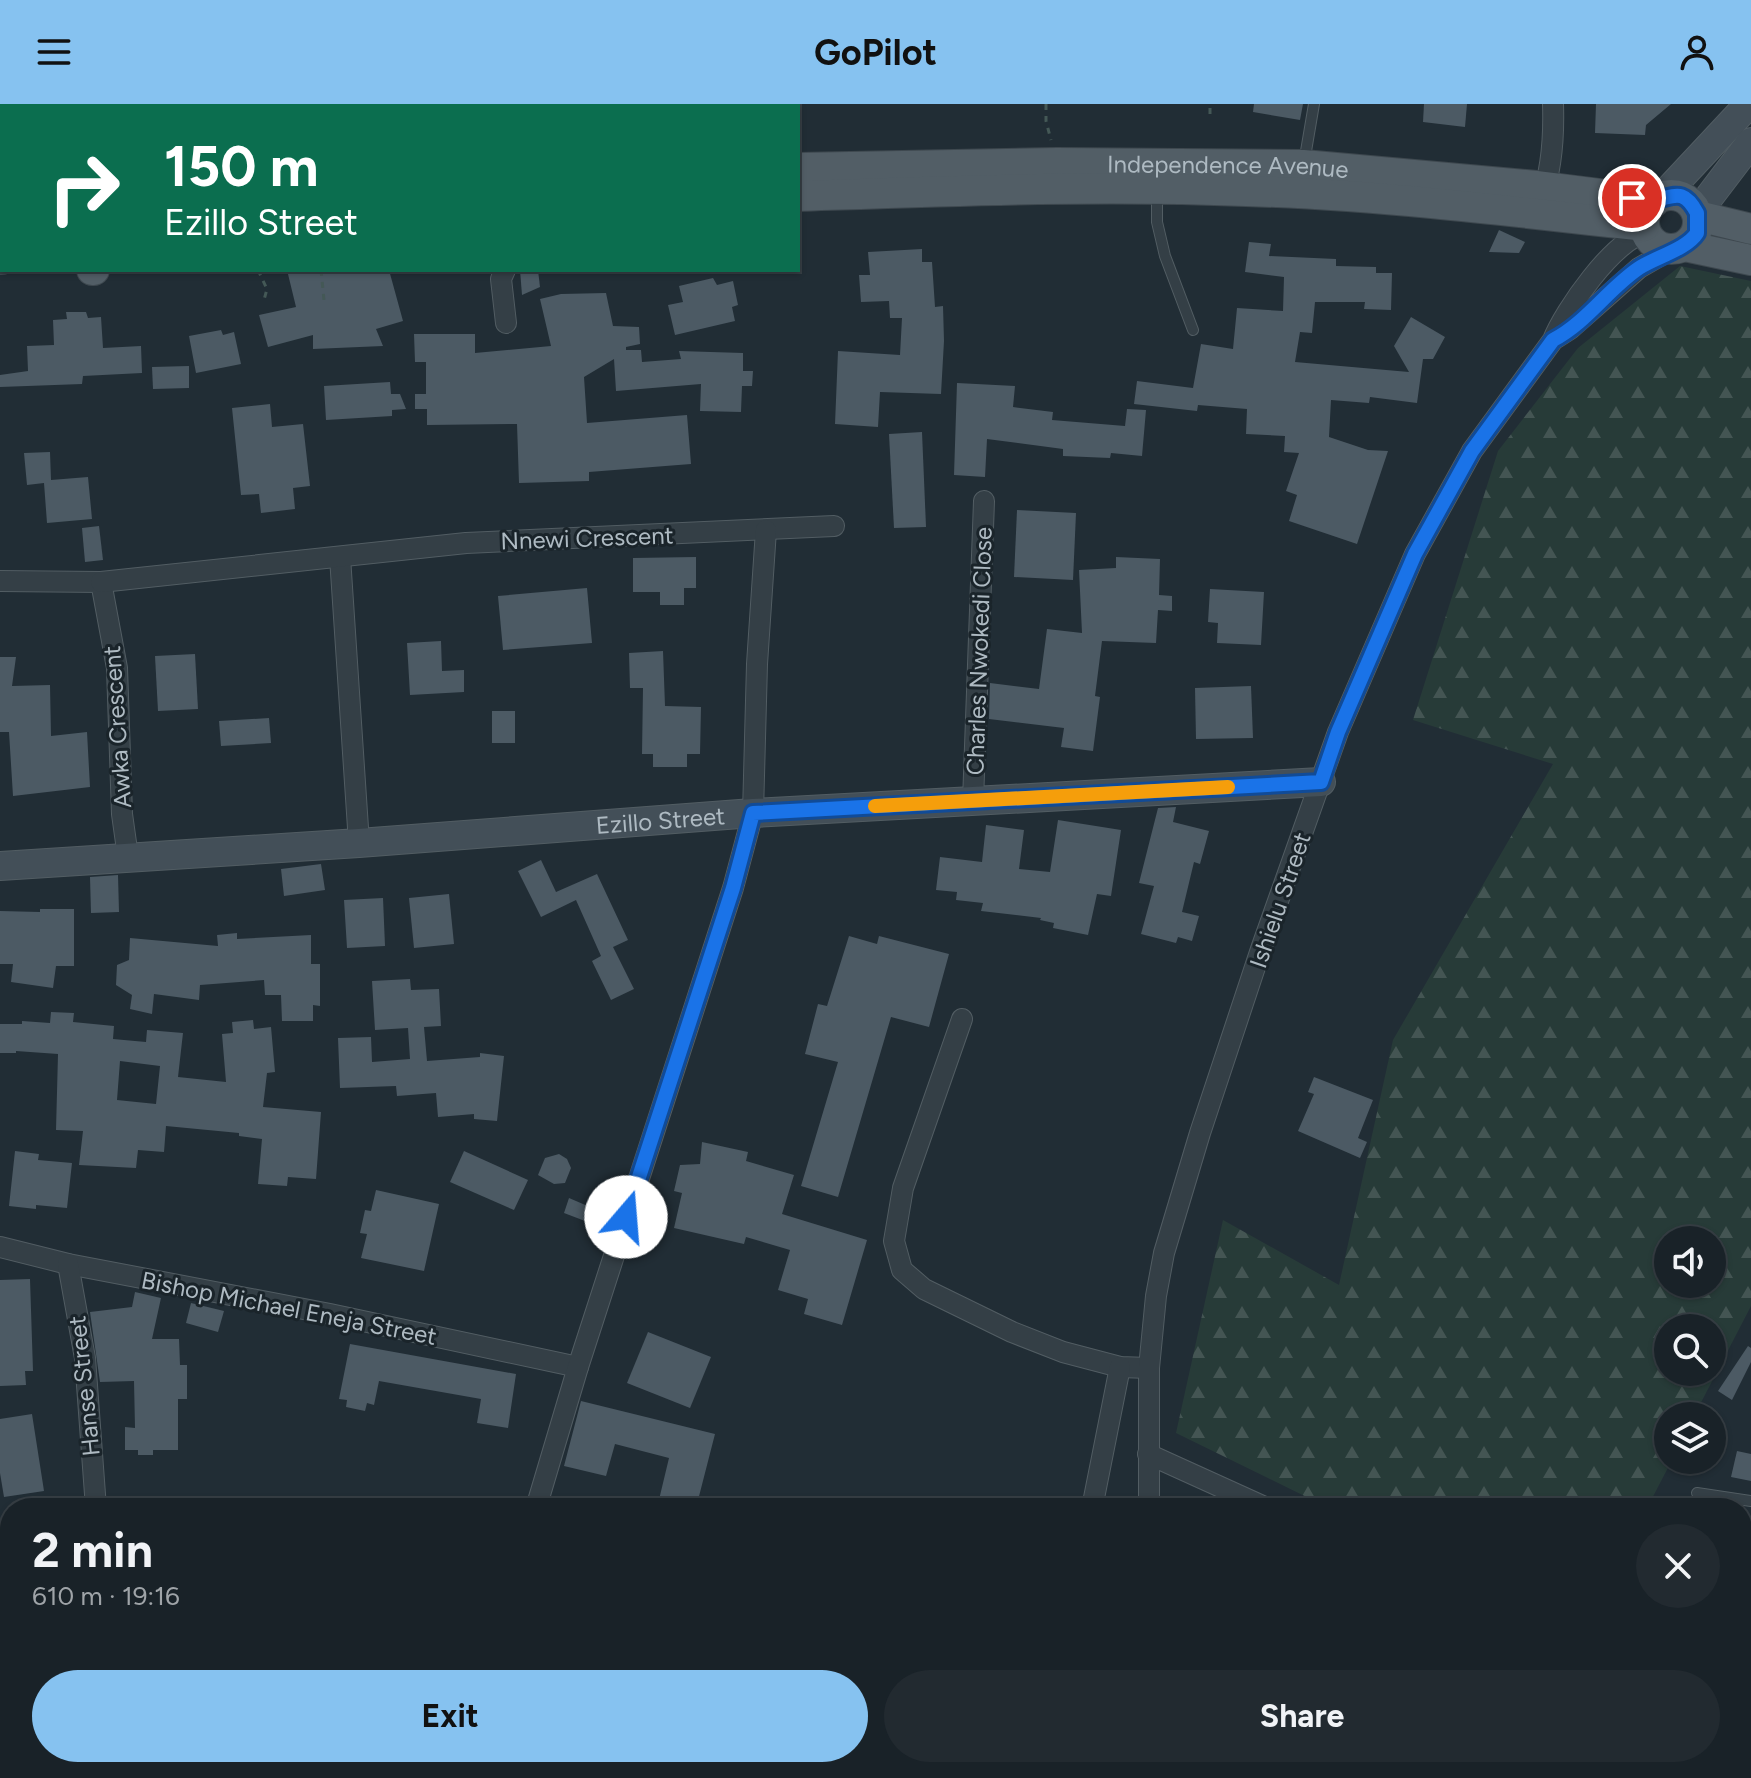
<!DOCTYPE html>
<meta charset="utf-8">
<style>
:root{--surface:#192228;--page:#222a30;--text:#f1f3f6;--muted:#9fa4a8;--line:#373f45;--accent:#86c2f0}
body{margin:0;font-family:Figtree,sans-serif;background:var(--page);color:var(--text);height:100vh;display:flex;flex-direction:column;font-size:30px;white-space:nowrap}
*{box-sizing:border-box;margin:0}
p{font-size:26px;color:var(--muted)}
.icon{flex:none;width:44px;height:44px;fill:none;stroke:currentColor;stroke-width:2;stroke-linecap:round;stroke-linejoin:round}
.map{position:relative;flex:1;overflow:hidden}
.details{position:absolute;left:0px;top:1394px;width:1752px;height:280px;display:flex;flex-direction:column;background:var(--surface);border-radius:32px 32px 0 0;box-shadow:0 2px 6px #0004,0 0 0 2px var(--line)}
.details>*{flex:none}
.hud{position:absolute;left:0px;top:0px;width:800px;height:168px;box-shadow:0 2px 6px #0004,0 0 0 2px var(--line);background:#0b6e4f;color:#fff;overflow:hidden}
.tools{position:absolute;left:1654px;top:1122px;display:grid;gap:16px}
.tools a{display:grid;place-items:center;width:72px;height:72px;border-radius:50%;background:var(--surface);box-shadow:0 2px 6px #0004,0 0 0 2px var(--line);font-size:40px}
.pin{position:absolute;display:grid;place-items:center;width:68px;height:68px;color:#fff;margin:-34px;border:4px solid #fff;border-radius:50%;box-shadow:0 2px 8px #0007}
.me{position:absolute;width:88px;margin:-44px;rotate:18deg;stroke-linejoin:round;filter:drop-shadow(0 0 6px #0008)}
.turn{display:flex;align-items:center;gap:28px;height:168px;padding:0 32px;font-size:36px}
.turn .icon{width:104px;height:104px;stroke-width:2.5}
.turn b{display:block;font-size:56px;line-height:68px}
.round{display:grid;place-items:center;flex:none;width:84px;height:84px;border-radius:42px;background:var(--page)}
.head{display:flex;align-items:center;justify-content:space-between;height:136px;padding:0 32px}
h1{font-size:48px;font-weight:700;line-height:60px}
.button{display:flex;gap:16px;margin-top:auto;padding:16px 32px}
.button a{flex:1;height:92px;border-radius:48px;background:var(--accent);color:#111;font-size:32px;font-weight:700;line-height:92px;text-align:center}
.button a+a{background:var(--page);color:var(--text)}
header{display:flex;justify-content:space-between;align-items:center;height:104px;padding:0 32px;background:var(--accent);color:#111;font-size:36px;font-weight:700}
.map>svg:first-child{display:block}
.forest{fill:url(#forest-firs);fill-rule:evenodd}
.building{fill:#4c5a64;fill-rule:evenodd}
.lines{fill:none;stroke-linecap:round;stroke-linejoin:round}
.lane-casing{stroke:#525d63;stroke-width:12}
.street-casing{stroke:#525d63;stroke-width:22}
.secondary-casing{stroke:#525d63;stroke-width:30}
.primary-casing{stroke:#3e484f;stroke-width:32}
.path{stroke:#445856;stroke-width:3;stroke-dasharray:6 6;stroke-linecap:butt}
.lane{stroke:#343f46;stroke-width:10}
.street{stroke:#343f46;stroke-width:20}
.secondary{stroke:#434f58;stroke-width:28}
.primary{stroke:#525e66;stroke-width:30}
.route-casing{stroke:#114b97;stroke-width:20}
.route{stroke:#1a73e8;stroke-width:14}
.slow{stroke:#f59e0b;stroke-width:14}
.labels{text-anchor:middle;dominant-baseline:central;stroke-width:6;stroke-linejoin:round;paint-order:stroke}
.street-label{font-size:24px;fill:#aebac2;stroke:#1a242a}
</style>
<header><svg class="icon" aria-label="menu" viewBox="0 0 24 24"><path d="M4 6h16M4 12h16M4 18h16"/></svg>GoPilot<svg class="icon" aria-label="person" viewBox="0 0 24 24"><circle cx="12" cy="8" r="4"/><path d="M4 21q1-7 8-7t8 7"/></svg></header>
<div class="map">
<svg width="1751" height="1674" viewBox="0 0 1751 1674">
<defs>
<pattern id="forest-firs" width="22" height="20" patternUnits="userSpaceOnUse" patternTransform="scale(2)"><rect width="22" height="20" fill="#273b38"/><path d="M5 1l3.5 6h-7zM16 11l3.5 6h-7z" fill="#445553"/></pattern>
</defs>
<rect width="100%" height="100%" fill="#212d35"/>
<!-- forest -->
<path class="forest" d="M1680 162 1751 177V1202L1694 1312H1668V1356H1672L1647 1404H1329L1176 1329 1223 1116 1339 1181 1393 936 1553 660 1413 616 1498 347 1578 244ZM1668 1136H1712V1180H1668ZM1668 1224H1712V1268H1668Z"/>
<!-- building -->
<g class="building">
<path d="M1254 0H1303L1300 16 1253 8Z"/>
<path d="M1424 0H1467L1465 23 1423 18Z"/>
<path d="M1596 0H1671L1646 21 1645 31 1595 29Z"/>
<path d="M1499 126 1525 138 1519 149 1489 148Z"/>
<path d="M1249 138 1271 140 1269 152 1336 155V162L1376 163V169H1392L1391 206 1364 205 1365 198H1315L1312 229 1300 228 1295 258 1409 268 1394 242 1411 213 1445 233 1433 255H1423L1417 299 1370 293 1369 299 1331 296 1329 333 1368 346 1388 347 1357 440 1289 417 1297 391 1286 387 1299 349 1284 348 1285 332 1246 330 1247 305 1198 301 1197 307 1134 300 1137 277 1193 284 1201 240 1233 245 1237 204 1283 207 1284 173 1245 168Z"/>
<path d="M922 145V158H932L935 203 943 202 944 237 941 290 880 288 878 323 835 320 838 247 900 251 902 214H890L889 197 861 198 859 171H870L868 148Z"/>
<path d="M287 166H389L403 217 376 225 383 242 313 245V231L268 243 259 211 296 203Z"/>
<path d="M520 166H538L540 183 522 191Z"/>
<path d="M713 174 717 181 733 177 738 201 732 203 735 217 675 231 668 201 683 198 679 182Z"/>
<path d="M606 189 613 222 639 223 640 240 626 243V246H641L642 258 681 255 679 247 743 249V267H753L752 282H742L741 308 700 307 701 280 616 287 614 255 584 273 587 319 687 311 691 360 589 368V377L519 379 517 320 427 321V305H415V290H426V258H415L414 230H475V249L551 242 540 195 561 190Z"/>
<path d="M66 208H86L88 214 101 213 103 244 141 242 142 269 83 272 82 280 0 283V271L28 267 27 242 54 241 53 216 67 215Z"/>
<path d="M221 226 223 231 234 228 241 260 196 269 189 232Z"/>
<path d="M189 262V284L153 285 152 263Z"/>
<path d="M390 278 391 290H400L406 305 392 306V312L326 316 324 282Z"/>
<path d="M957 279 1015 282 1013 303 1053 308 1052 316 1125 322 1127 305 1146 306 1142 352 1111 349 1110 354 1063 352V345L987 335 985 373 954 371Z"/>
<path d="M270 300 272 323 303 320 310 382 293 384 295 405 261 409 259 390 241 391 232 304Z"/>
<path d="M922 328 926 423 894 424 889 330Z"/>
<path d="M50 348 51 376 88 373 92 415 47 419 44 379 27 381 24 349Z"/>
<path d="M1017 406 1076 409 1073 476 1014 473Z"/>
<path d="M99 422 103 456 85 458 82 424Z"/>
<path d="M696 453V484H684V501H660V488H633V454Z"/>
<path d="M1116 453 1160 455 1159 491 1172 492V507L1158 506 1156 539 1102 537 1095 592 1100 593 1093 647 1061 643 1064 624 989 615 990 579 1039 585 1047 525 1082 529 1079 466 1116 464Z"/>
<path d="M587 484 592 539 503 546 498 492Z"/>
<path d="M1210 485 1264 488 1261 541 1217 539 1218 519 1208 518Z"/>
<path d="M441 537 442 567 464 566V588L410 591 407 539Z"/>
<path d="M663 547 665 602 701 603 700 650H687V663H653V650H642L643 584H630L629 549Z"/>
<path d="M195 550 198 605 158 607 155 552Z"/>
<path d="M0 553H16L12 582 50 581 51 632 87 628 90 683 13 692 9 628H0Z"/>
<path d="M1251 582 1253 634 1196 635 1195 584Z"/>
<rect x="492" y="607" width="23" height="32"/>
<path d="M269 614 271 639 221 642 219 617Z"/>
<path d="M1176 703 1173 718 1209 727 1200 760 1194 758 1182 808 1199 812 1192 837 1178 833 1176 839 1141 830 1154 782 1139 779 1158 704Z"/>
<path d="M1058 716 1121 726 1111 792 1097 790 1088 831 1053 824 1054 819 1040 816 1041 814 981 807 983 799 956 796 957 788 936 786 940 753 982 758 986 721 1024 726 1019 765 1050 768Z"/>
<path d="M541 756 556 788 597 770 628 836 613 843 634 885 611 896 592 857 601 852 576 796 541 813 518 767Z"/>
<path d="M321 760 325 786 284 792 281 765Z"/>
<path d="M118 771 119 808 91 809 90 773Z"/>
<path d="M449 790 454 840 414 844 409 794Z"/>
<path d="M383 794 385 842 347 844 344 796Z"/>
<path d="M40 805H74V862H56L53 884 11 878 13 860H0V807L40 808Z"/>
<path d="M237 829V835L311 831V860H320V902L313 901V917H282L281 891H265L264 876 200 881 199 896 154 890 152 910 130 905 132 891 116 881 117 861 129 856 130 834 218 842 217 831Z"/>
<path d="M849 832 877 840 879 832 949 850 929 923 891 913 838 1093 801 1082 838 958 805 950 818 900 827 902Z"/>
<path d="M410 875 411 886 439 885 441 922 424 923 427 957 480 953V949L504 952 497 1017 474 1015V1010L438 1013 436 989 397 992 396 982 340 984 338 934 371 933 372 958 410 955 408 924 375 926 372 877Z"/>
<path d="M51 908 74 909 73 918 114 922 113 935 146 938 147 926 183 929 178 973 226 978 222 930 233 929 232 918 253 916 254 925 271 923 275 968 267 969 263 1003 321 1008 316 1075 288 1073 287 1082 258 1080 262 1035 239 1032V1029L166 1022 164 1048 138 1046 136 1064 79 1061 83 1027 56 1026 58 950 16 947V949H0V920H22V917L50 919ZM120 957 160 962 156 1000 117 996Z"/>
<path d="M1314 973 1373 996 1358 1034 1367 1038 1360 1054 1298 1027 1314 990 1308 988Z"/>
<path d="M702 1038 748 1048 746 1057 794 1071 782 1110 867 1136 842 1221 804 1210 808 1195 778 1186 790 1146 746 1133 744 1140 674 1124 682 1089 674 1087 680 1061 700 1060Z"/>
<path d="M15 1047 39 1050 38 1056 72 1059 67 1104 36 1101V1105L9 1102Z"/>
<path d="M464 1047 528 1076 514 1106 450 1078Z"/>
<path d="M559 1050 567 1055 571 1064 565 1079 554 1080 538 1071 545 1054Z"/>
<path d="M376 1086 439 1100 424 1167 361 1154 367 1130 360 1129 365 1106 371 1107Z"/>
<path d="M569 1094 590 1103 585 1117 564 1109Z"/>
<path d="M30 1175 33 1267H25L26 1281 0 1282V1176Z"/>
<path d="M135 1188 161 1194 152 1235H179L180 1261H187V1295H178V1346H153V1351H138V1346H125V1323L135 1324 134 1277 100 1278 90 1208 132 1203Z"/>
<path d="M191 1199 224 1207 218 1228 186 1219Z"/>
<path d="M648 1228 711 1253 690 1304 627 1279Z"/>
<path d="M350 1240 516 1270 508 1324 477 1319 481 1295 379 1277 374 1301 367 1299 365 1307 346 1303 347 1296 339 1295Z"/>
<path d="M1748 1242 1751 1244V1258L1732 1296 1718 1287Z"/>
<path d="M581 1297 715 1330 696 1404H657L669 1354 615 1340 606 1372 564 1362Z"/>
<path d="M32 1310 44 1387 4 1393 0 1369V1315Z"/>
<path d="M1737 1347 1751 1350V1377L1731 1373Z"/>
</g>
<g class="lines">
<!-- lane casing -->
<g class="lane-casing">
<g id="lane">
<path d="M1304 59 1314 0"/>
<path d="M1157 86V118L1165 152 1193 226"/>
<path d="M1697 1389 1751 1397"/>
</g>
</g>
<!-- street casing -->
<g class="street-casing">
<g id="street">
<path d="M643 2V0"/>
<path d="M1541 95C1552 66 1554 31 1553 0"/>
<path d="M505 166 501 175 506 219"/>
<path d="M1556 234 1570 225 1639 164 1672 145"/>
<path d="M340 453 359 739"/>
<path d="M0 477 101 478 117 564 122 710 128 753"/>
<path d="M101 478 466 439 834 422"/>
<path d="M973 697 984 397"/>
<path d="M962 915 903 1084 894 1137 902 1166 924 1185 1012 1228 1063 1248 1120 1263 1149 1264"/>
<path d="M0 1143 68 1160 330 1210 578 1263"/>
<path d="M68 1160 85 1254 96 1404"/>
<path d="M1148 1350 1267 1404"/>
<path d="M536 1404 578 1263 733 784 753 709 757 560 766 426"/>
<path d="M1092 1404 1120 1263"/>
<path d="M1149 1404V1264L1156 1192 1164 1149 1200 1029 1261 845 1338 628 1415 450 1472 347 1553 236C1564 207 1615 134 1646 129"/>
<path d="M709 1664 744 1674"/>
<path d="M1730 1664 1751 1668"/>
<path d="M302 1674 303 1664"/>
<path d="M1126 1674 1130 1664"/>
<path d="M1584 1674 1590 1664"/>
</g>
</g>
<!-- secondary casing -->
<g class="secondary-casing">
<g id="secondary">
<path d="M1662 93 1749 0"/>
<path d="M1697 109 1751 38"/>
<path id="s1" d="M0 762 359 739 753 709 1321 678"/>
<path d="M1710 1664 1718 1674"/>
</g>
</g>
<!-- primary casing -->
<g class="primary-casing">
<g id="primary">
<path id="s2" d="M798 64 1057 59 1303 61 1536 82 1655 97"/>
<circle cx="1671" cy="118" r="27"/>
<path d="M798 92C947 87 1097 81 1246 87 1379 91 1512 107 1644 122"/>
<path d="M1698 112 1751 125"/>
<path d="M0 126H2"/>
<path d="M1685 142 1751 156"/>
<path d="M0 155H2"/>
<path d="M92 166H94"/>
</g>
</g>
<!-- path -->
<g class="path">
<path d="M1046 0V17L1051 36"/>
<path d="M1210 10V0"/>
<path d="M258 166 267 185 264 196"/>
<path d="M321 166 324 196"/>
</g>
<!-- lane -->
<use href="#lane" class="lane"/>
<!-- street -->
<use href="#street" class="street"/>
<!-- secondary -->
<use href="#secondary" class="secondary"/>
<!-- primary -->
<use href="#primary" class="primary"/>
</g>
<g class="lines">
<!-- route casing -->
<g class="route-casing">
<path id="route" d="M626 1113 733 784 753 709 1321 678 1338 628 1415 450 1472 347 1553 236C1586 219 1608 185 1639 164 1656 153 1687 145 1697 129V109C1682 81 1672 95 1652 96 1646 97 1638 95 1632 94"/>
</g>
<!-- route -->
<use href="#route" class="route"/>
<!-- slow -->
<path class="slow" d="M875 702 1228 683"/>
</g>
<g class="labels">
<!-- street labels -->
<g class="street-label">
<text stroke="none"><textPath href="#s2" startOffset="430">Independence Avenue</textPath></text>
<text transform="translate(587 434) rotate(-2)">Nnewi Crescent</text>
<text transform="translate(979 547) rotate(-88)">Charles Nwokedi Close</text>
<text transform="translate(117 623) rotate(-94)">Awka Crescent</text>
<text stroke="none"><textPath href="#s1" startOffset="662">Ezillo Street</textPath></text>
<text transform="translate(1280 796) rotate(-71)">Ishielu Street</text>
<text transform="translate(289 1204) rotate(11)">Bishop Michael Eneja Street</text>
<text transform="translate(84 1282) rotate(-96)">Hanse Street</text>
</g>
</g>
</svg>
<div class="tools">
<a><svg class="icon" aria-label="sound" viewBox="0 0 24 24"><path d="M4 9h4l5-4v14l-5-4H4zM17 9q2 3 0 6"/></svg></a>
<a><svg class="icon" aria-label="search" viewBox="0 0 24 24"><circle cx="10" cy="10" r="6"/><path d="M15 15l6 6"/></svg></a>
<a><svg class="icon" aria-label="layers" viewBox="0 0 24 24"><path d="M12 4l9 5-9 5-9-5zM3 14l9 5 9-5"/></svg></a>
</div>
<div class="pin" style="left:1632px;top:94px;background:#d93025"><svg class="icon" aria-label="arrive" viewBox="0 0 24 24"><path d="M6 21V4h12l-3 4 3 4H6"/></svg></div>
<svg class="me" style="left:626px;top:1113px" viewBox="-20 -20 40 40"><circle r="19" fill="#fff"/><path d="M0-13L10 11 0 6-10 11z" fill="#1a73e8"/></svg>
<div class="hud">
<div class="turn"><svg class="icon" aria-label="right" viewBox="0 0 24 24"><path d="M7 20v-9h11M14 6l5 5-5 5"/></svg><div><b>150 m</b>Ezillo Street</div></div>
</div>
<section class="details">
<div class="head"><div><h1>2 min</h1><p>610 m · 19:16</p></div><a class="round"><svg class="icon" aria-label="close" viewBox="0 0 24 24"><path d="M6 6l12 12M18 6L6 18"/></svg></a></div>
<div class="button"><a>Exit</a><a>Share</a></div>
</section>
</div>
